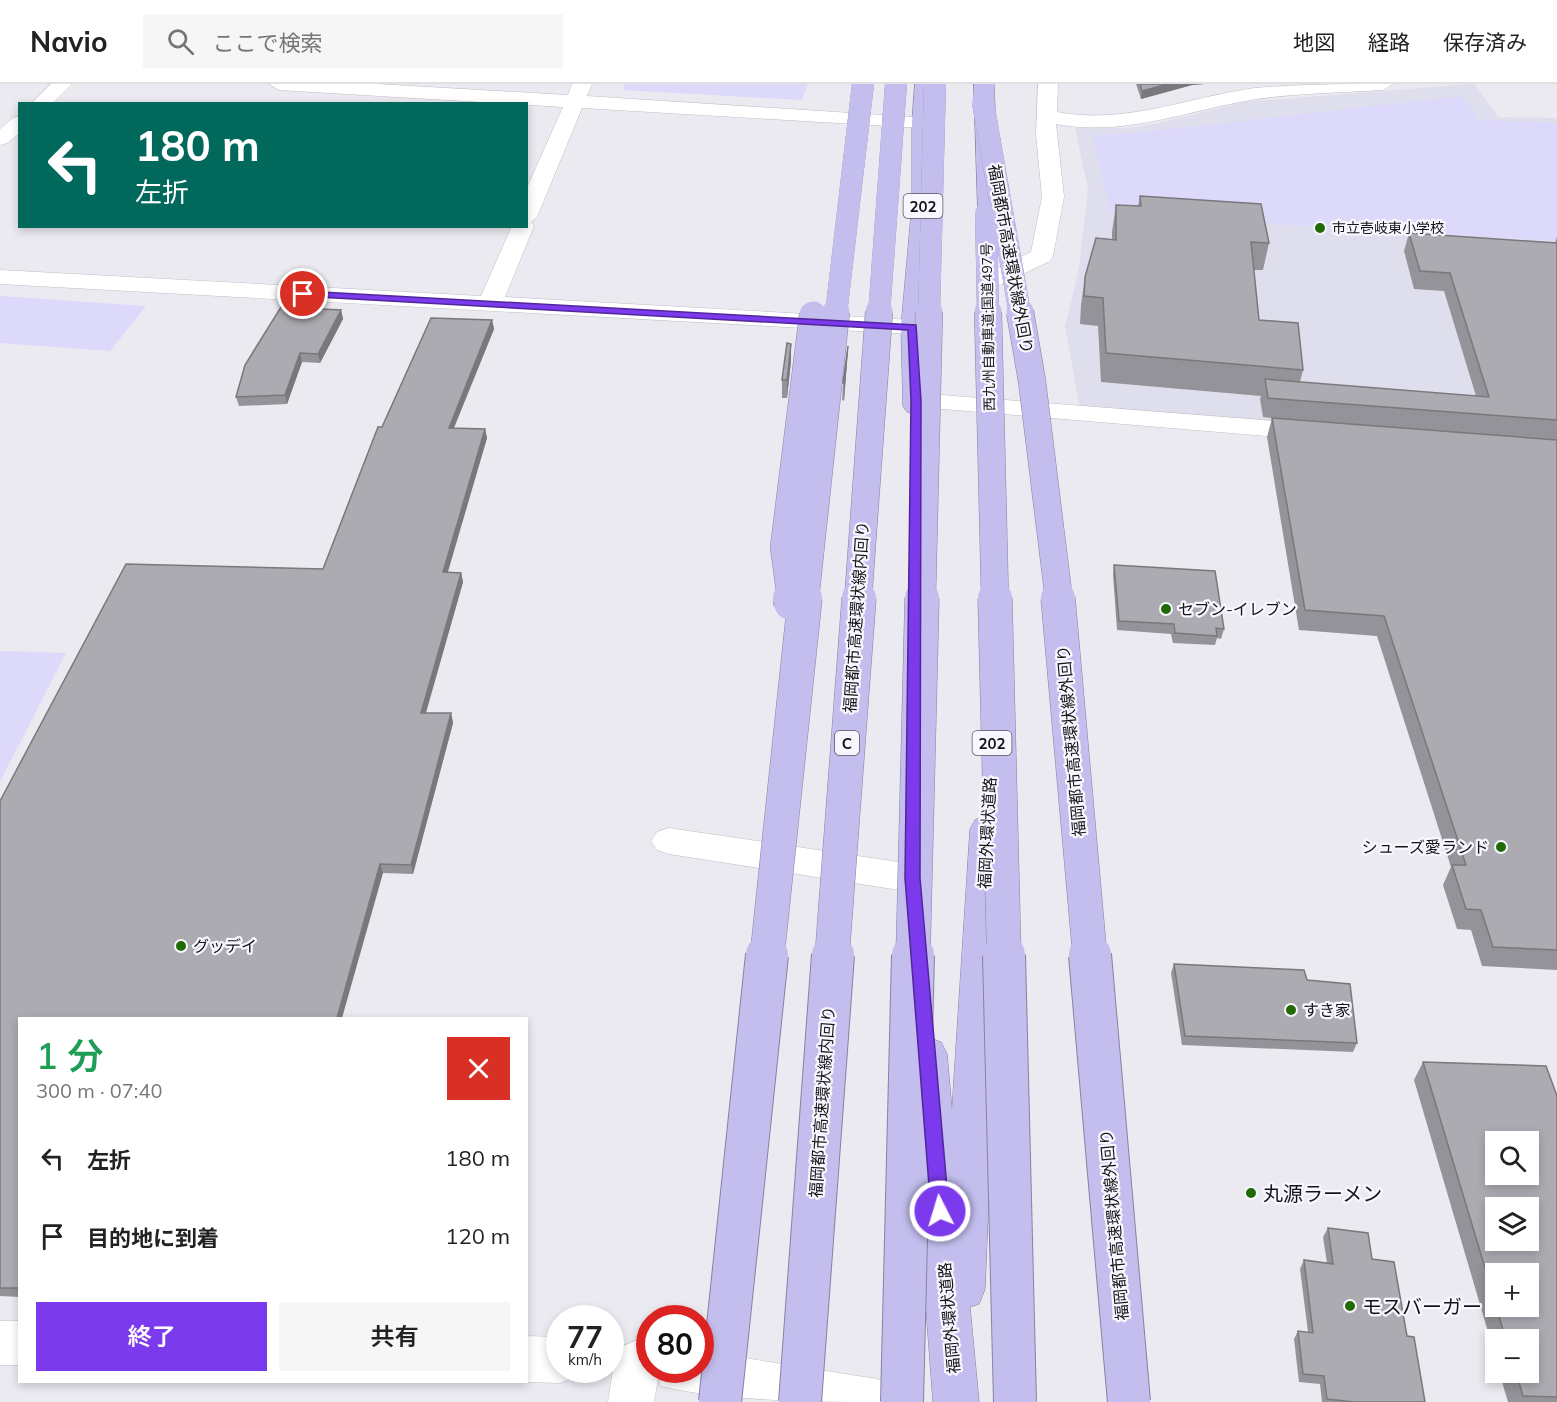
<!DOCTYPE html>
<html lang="ja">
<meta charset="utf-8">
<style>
:root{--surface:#fff;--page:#f6f6f6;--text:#222;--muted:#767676;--line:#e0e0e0;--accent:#7c3aed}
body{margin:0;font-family:Mulish,"Noto Sans JP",sans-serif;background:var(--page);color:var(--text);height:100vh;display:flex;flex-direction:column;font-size:22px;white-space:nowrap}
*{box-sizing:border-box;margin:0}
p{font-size:20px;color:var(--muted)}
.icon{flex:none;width:33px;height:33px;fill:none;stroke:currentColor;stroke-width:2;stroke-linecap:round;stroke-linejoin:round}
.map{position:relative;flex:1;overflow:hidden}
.side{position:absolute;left:18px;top:933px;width:510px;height:366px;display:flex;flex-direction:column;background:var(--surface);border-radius:0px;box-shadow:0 3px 9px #0003}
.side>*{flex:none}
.top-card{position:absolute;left:18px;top:18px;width:510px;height:126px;border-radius:0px;box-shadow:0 3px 9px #0003;background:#00695c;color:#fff;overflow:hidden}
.buttons{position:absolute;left:1485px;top:1047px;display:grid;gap:12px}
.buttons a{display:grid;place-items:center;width:54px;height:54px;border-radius:0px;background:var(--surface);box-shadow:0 3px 9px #0003;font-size:30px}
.speed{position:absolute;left:546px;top:1221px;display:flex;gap:12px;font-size:30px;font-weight:700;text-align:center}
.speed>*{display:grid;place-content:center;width:78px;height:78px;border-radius:50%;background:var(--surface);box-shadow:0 3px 9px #0003;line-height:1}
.speed small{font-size:15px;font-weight:400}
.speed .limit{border:9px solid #d22;background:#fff;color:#111}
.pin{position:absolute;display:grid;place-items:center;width:51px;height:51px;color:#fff;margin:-26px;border:3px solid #fff;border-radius:50%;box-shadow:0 2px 6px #0007}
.me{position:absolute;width:66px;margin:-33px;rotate:355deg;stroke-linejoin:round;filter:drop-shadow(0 0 4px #0008)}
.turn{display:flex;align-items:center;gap:21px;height:126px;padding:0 18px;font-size:27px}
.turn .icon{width:78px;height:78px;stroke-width:2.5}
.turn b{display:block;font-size:42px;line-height:51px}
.round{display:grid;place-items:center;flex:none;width:63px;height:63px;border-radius:0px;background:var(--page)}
.headline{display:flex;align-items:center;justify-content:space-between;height:102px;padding:0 18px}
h1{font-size:36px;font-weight:600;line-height:45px;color:#1e9e55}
.cta{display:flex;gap:12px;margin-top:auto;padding:12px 18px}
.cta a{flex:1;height:69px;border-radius:0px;background:var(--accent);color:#fff;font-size:24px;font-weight:600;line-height:69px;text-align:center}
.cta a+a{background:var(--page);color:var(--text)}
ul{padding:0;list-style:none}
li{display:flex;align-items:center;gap:18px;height:78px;padding:0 18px}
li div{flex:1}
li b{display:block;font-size:22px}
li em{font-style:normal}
header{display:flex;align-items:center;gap:36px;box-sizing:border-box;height:84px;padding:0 30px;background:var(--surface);border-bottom:2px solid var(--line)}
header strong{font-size:28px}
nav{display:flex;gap:33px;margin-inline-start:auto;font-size:21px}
.search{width:420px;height:54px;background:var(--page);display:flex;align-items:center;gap:15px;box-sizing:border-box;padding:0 21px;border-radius:0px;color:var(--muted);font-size:22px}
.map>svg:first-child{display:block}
.built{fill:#dfdeed}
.green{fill:#dcd9fa}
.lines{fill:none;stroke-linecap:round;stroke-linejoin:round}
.minor-casing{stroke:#bfbec5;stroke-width:1}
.highway-casing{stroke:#8682a2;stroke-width:1}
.minor{fill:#fff;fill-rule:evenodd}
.highway{fill:#c3beee;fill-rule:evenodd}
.highway-bridge-far3-casing{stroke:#8682a2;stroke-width:22;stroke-linecap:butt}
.highway-bridge-far2-casing{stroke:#8682a2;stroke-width:28;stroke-linecap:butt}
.highway-bridge-far1-casing{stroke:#8682a2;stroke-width:35;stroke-linecap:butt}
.highway-bridge-casing{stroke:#8682a2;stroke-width:44;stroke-linecap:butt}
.highway-bridge-far3{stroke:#c3beee;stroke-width:22}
.highway-bridge-far2{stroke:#c3beee;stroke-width:27}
.highway-bridge-far1{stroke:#c3beee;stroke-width:34}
.highway-bridge{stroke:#c3beee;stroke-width:42}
.wall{fill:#949399;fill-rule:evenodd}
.shaded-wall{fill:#78787d}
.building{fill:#acabb2;stroke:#78787d;stroke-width:1.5;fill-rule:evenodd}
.route{fill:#7c3aed;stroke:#51269a;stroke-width:1.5}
.poi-dot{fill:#206a06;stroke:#f8f7ff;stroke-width:2}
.labels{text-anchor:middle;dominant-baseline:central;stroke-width:4.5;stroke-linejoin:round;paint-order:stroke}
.far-poi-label{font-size:14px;fill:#141316;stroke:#f8f7ff;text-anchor:start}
.far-street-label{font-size:14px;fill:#141316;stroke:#f8f7ff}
.shield{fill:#f8f7ff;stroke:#58575c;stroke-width:1.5}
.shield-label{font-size:15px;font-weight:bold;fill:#141316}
.street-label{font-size:16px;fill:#141316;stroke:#f8f7ff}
.poi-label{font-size:16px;fill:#141316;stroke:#f8f7ff;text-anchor:start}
.near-poi-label{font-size:20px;fill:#141316;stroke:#f8f7ff;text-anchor:start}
</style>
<header>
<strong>Navio</strong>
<div class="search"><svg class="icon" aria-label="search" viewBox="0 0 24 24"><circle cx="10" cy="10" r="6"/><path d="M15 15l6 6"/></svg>ここで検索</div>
<nav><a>地図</a><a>経路</a><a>保存済み</a></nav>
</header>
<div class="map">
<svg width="1557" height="1318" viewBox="0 0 1557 1318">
<rect width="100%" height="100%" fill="#ebeaf1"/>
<!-- built -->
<path class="built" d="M1470 0H1475L1498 33 1557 34V358L1080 324 1065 243 1079 184 1088 105 1075 44H1128L1155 40 1244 18Z"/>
<!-- green -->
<g class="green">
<path d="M625 0H808L802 16 623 6Z"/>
<path d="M1461 12 1480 36 1557 39V157L1110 130 1093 51 1137 49Z"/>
<path d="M0 212 146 222 110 267 0 259Z"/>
<path d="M0 567 66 569 0 698Z"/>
</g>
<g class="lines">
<!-- minor casing -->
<g class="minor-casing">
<g id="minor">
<path d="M51 0H72L52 20H31Z"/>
<path d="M269 0H377L568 11 572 0H592L587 12 929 34 932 38 929 42 922 44 582 24 537 133 531 138 534 142 505 213 913 236 922 238 925 243 922 248 913 250 0 200V186L481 212 512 142H526V106L563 23 279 6Z"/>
<path d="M1038 0H1058L1057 28C1125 41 1189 13 1255 4 1301 0 1347 0 1393 0L1383 6C1339 9 1294 9 1251 16 1186 27 1123 53 1056 40L1064 113 1053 172 1050 177 1000 201H984L980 196 984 191 1031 168 1042 113 1036 50Z"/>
<path d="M20 32V49L7 59 0 61V45L13 34Z"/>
<path d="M916 309 1315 340 1324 342 1328 348 1324 354 1315 356 907 322 903 317 907 312Z"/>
<path d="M669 744 912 780 925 784 930 794 925 804 912 808 669 770 657 766 651 757 657 748Z"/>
<rect x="0" y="1237" width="20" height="44"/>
<path d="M526 1252 560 1253V1286H579L576 1292 560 1299 526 1298Z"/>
<path d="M637 1256 650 1261V1286H700V1267L877 1295 894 1301 900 1318C830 1318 724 1318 661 1302L658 1295 654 1318H608L614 1279 621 1263Z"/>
</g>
</g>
<!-- highway casing -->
<g class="highway-casing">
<g id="highway">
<path d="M915 0H935L932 38 934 120 925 243 929 322 925 328 916 330 907 328 903 322 901 243 912 120V38Z"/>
<path d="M974 0H994L1001 163 998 168H982L979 163Z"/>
<path d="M987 732 999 736 1004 745 985 1205 979 1220 970 1223 979 1318H933L907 970 913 958 927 953 941 958 947 970 952 1026 970 745 975 736Z"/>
</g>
</g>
<!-- minor -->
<use href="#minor" class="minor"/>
<!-- highway -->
<use href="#highway" class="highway"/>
<!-- highway-bridge-far3 casing -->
<g class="highway-bridge-far3-casing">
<g id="highway-bridge-far3">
<path d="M983 19 1020 230"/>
<path d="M986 129 988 230"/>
<path d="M836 230 863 0"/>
<path d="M879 230 896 0"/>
<path d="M929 230 935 0"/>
</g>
</g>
<!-- highway-bridge-far2 casing -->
<g class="highway-bridge-far2-casing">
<g id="highway-bridge-far2">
<path d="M988 228 995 516"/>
<path d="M1020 228 1032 297 1059 516"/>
<path d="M791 516 784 463 813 231"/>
<path d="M805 516 836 228"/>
<path d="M858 516 879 228"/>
<path d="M922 516 929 228"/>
</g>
</g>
<!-- highway-bridge-far1 casing -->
<g class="highway-bridge-far1-casing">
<g id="highway-bridge-far1">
<path d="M790 514 791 519"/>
<path d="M995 514 1004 873"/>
<path d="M1058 514 1090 873"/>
<path d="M767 873 805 514"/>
<path d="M832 873 859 514"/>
<path d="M913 873 922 514"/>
</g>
</g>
<!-- highway-bridge casing -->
<g class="highway-bridge-casing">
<g id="highway-bridge">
<path d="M1004 871 1015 1318"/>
<path d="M1090 871 1129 1318"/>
<path d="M720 1318 767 871"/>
<path d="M800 1318 833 871"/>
<path d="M902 1318 913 871"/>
</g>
</g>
<!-- highway-bridge-far3 -->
<use href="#highway-bridge-far3" class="highway-bridge-far3"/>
<!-- highway-bridge-far2 -->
<use href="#highway-bridge-far2" class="highway-bridge-far2"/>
<!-- highway-bridge-far1 -->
<use href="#highway-bridge-far1" class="highway-bridge-far1"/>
<!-- highway-bridge -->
<use href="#highway-bridge" class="highway-bridge"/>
</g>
<!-- wall -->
<g class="wall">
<path d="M1136 0H1204L1192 1 1141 15Z"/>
<path d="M1140 112 1269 159 1263 186H1254L1259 236 1303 286 1300 298 1476 312 1444 207 1414 205 1404 167 1409 149 1555 159 1557 153V886L1482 882 1471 846 1457 845 1443 801 1451 783 1377 552 1299 546 1267 353 1272 334 1263 333 1260 315 1261 312 1101 298 1098 242 1080 240 1081 221 1085 193 1112 156V148L1116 121 1138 122Z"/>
<path d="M341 226 343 235 320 279 302 278 287 320 239 322 236 313Z"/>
<path d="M492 236 494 245 454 344 485 345 487 354 447 488 461 489 463 498 426 629H451L453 639 413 790 383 789 20 934V1213L0 1212V717L323 485Z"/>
<path d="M848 262 844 317 842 316 843 299Z"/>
<path d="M791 277 787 314H782V296Z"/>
<path d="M1114 481 1224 545 1221 555 1217 554 1215 561 1173 559 1171 550 1117 546 1113 491Z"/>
<path d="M1174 880 1307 896 1357 959 1353 968 1182 961 1171 889Z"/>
<path d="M1423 978 1557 1012V1318H1508L1499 1288H1528V1256H1496V1275L1414 996ZM1496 1190 1528 1222H1496Z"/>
<path d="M1328 1144 1372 1175 1407 1252 1425 1318H1322L1320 1300 1299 1298 1294 1255 1298 1247 1308 1248 1300 1185 1304 1176 1327 1179 1323 1153Z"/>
</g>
<!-- shaded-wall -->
<g class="shaded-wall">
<path d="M1168 0H1204L1192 1 1141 15 1142 7Z"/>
<path d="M341 226 343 235 320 279 318 270Z"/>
<path d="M492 236 494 245 450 353 449 344Z"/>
<path d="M791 260V277L787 314V296Z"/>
<path d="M848 262 847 279 844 317V299Z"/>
<path d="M300 269 302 278 287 320 285 311Z"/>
<path d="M485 345 487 354 445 498 443 488Z"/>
<path d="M461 489 463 498 423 638 421 629Z"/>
<path d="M451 629 453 639 413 790 411 781Z"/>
<path d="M380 780 383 789 342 934H337Z"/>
</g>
<!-- building -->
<g class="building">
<path d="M1140 0H1168L1142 7Z"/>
<path d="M1140 112 1261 120 1269 159 1251 158 1259 236 1298 239 1303 286 1106 269 1103 214 1084 212 1085 193 1096 154 1116 156V121L1141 122Z"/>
<path d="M1409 149 1557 159V336L1268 314 1265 295 1489 313 1450 189 1420 187Z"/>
<path d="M281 223 341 226 318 270 300 269 285 311 236 313 245 281Z"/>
<path d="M431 234 492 236 449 344 485 345 443 488 461 489 421 629H451L411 781 380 780 337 934H20V1204H0V717L126 480 323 485 378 343H382Z"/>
<path d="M787 259 791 260 787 296H782Z"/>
<path d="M848 262 844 299H843Z"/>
<path d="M1272 334 1557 356V866L1493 863 1481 826 1466 825 1452 781H1466L1384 532 1305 526Z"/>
<path d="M1114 481 1215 487 1224 545 1216 544 1217 552 1175 549 1174 540 1119 537Z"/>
<path d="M1174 880 1304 886 1307 896 1350 900 1357 959 1185 952Z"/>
<path d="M1423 978 1546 982 1557 1012V1313L1523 1312 1516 1288H1528V1256H1506L1496 1222H1528V1190H1496V1220ZM1496 1058H1528V1090H1496ZM1496 1124H1528V1156H1496Z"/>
<path d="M1328 1144 1368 1149 1372 1175 1394 1178 1407 1252 1414 1253 1425 1318H1354L1327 1315 1324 1292 1303 1290 1298 1247 1313 1249 1304 1176 1333 1180Z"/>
</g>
<!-- route -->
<path class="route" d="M303 207 916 241 921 317 920 794 949 1127 946 1133 940 1136 933 1133 931 1127 905 794 911 317 908 246 300 212V208Z"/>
<!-- markers -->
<g class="poi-dot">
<circle cx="1320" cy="144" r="6"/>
<circle cx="1166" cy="525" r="6"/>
<circle cx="1501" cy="763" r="6"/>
<circle cx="181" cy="862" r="6"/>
<circle cx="1291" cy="926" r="6"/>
<circle cx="1251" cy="1109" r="6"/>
<circle cx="1350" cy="1222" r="6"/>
</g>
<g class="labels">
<!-- far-poi labels -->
<g class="far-poi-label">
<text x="1332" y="144">市立壱岐東小学校</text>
</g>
<!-- far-street labels -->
<g class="far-street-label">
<text transform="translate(988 243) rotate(-91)">西九州自動車道;国道497号</text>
</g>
<!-- shield labels -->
<g class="shield">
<rect x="903.5" y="110" width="39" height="24" rx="4.5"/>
<rect x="835" y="647" width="24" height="24" rx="4.5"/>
<rect x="972.5" y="647" width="39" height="24" rx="4.5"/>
</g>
<g class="shield-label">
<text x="923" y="122">202</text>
<text x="847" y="659">C</text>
<text x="992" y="659">202</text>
</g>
<!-- street labels -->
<g class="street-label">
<text transform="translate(1011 175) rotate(80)">福岡都市高速環状線外回り</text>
<text transform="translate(856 533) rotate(-86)">福岡都市高速環状線内回り</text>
<text transform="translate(1071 657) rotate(-95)">福岡都市高速環状線外回り</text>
<text transform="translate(987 749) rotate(-87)">福岡外環状道路</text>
<text transform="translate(822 1018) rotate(-86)">福岡都市高速環状線内回り</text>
<text transform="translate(1114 1141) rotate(-95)">福岡都市高速環状線外回り</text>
<text transform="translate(949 1234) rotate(-95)">福岡外環状道路</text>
</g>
<!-- poi labels -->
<g class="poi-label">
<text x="1178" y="525">セブン-イレブン</text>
<text x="1489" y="763" text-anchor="end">シューズ愛ランド</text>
<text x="193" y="862">グッデイ</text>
<text x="1303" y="926">すき家</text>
</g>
<!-- near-poi labels -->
<g class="near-poi-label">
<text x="1263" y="1109">丸源ラーメン</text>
<text x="1362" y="1222">モスバーガー</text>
</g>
</g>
</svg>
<div class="buttons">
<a><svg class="icon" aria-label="search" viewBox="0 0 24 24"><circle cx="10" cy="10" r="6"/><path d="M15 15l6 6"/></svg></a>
<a><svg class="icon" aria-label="layers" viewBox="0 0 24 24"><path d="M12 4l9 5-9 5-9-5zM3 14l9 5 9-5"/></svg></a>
<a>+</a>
<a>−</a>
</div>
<div class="speed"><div>77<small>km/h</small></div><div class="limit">80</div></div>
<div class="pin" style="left:303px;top:210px;background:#d93025"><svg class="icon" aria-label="arrive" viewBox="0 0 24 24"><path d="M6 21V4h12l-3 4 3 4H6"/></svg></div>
<svg class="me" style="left:940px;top:1127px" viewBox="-20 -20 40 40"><circle r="17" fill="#7c3aed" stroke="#fff" stroke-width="3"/><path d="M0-11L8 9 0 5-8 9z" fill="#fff"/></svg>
<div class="top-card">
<div class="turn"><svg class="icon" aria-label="left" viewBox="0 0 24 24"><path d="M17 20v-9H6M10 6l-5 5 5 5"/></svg><div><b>180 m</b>左折</div></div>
</div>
<section class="side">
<div class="headline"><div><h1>1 分</h1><p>300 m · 07:40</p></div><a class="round" style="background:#d93025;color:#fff"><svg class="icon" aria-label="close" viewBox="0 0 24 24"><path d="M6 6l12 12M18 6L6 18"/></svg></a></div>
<ul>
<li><svg class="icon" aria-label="left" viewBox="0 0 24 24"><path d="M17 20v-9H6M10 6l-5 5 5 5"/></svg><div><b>左折</b></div><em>180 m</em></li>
<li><svg class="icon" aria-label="arrive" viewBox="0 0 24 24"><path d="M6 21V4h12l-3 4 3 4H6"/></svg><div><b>目的地に到着</b></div><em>120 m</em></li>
</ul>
<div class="cta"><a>終了</a><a>共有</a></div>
</section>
</div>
